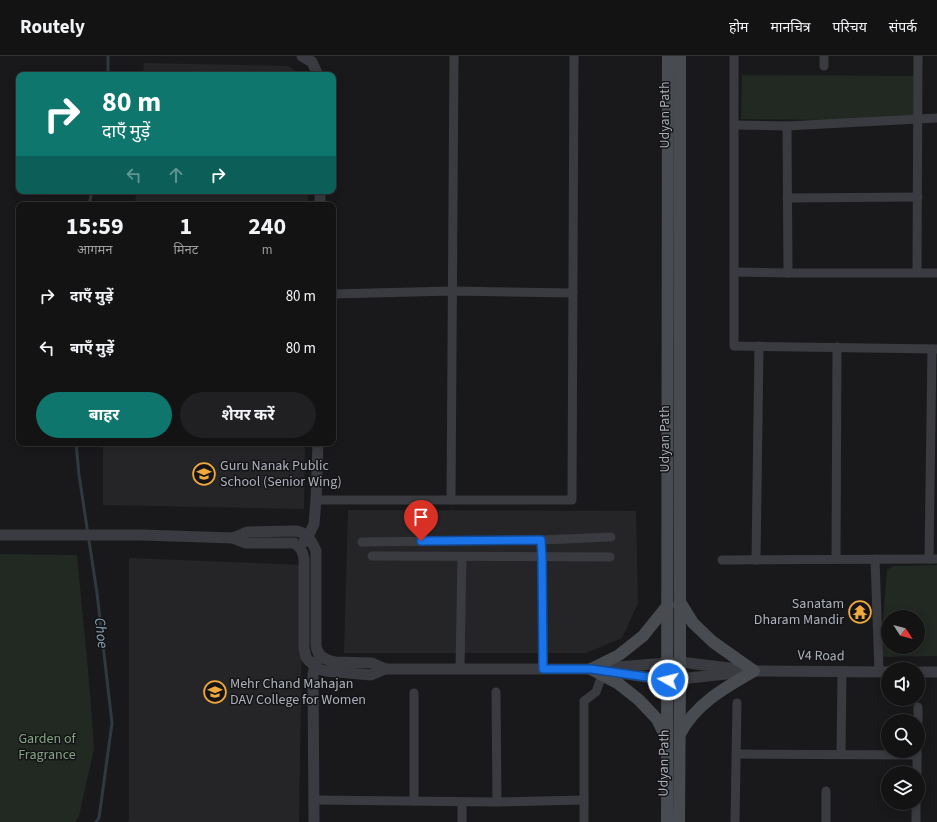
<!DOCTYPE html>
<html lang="hi">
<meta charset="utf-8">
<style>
:root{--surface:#131314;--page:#202022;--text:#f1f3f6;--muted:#9d9ea0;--line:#323234;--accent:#0f766e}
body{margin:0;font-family:"Source Sans 3","Noto Sans Devanagari",sans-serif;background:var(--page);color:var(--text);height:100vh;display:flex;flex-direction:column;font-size:15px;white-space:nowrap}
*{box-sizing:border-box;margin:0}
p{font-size:13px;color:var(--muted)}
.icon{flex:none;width:22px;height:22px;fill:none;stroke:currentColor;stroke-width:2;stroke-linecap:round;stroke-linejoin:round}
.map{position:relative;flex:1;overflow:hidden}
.side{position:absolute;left:16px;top:146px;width:320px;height:244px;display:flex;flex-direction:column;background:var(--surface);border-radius:8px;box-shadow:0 2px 10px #0003,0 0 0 1px var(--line)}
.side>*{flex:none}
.banner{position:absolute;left:16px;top:16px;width:320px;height:122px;border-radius:8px;box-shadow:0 2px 10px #0003,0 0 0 1px var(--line);background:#0f766e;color:#fff;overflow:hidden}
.needle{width:26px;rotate:126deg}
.fabs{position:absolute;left:881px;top:554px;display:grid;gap:8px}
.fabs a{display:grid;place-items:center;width:44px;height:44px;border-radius:50%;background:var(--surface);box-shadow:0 2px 10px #0003,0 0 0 1px var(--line);font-size:20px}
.pin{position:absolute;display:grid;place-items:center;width:34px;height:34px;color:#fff;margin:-41px -17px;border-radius:50% 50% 50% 0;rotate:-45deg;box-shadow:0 0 4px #0007}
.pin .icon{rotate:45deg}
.me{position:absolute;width:44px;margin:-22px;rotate:278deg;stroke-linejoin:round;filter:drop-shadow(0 0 3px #0008)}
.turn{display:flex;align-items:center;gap:14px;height:84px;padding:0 20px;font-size:18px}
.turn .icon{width:52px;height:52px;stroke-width:2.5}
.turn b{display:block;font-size:28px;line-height:34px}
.lanes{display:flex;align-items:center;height:38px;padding:0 20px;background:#0003;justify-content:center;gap:20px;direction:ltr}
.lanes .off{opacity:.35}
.eta{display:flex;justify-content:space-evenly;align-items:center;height:68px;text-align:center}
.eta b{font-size:24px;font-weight:700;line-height:28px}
.action{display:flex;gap:8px;margin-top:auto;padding:8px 20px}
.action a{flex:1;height:46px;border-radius:24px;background:var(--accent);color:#fff;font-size:16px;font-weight:700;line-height:46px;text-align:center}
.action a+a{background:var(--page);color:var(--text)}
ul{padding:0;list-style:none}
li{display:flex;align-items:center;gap:12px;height:52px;padding:0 20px}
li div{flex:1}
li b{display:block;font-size:15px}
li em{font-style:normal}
header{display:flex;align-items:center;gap:24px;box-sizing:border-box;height:56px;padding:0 20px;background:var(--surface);border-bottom:1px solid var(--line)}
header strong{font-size:19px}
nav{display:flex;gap:22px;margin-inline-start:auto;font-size:14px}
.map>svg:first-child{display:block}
.built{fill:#252528}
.green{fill:#212922;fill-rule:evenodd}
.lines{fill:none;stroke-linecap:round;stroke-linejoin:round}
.stream{stroke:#2f393f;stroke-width:3}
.minor{stroke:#3a3b40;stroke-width:9}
.tertiary{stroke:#3a3b40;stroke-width:11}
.secondary{stroke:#484b50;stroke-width:12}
.route-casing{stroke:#114b97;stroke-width:10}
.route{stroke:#1a73e8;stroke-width:7}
.labels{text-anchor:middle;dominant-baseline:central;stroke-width:3;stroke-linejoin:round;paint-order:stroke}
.street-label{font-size:14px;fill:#acb1bb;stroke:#141416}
.poi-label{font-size:14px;fill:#acb1bb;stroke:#141416;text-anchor:start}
.park-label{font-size:14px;fill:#83a583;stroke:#141416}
.water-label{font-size:15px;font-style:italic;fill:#84a1b4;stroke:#141416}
</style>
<header>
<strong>Routely</strong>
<nav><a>होम</a><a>मानचित्र</a><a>परिचय</a><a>संपर्क</a></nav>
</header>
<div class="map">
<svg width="937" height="766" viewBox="0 0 937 766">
<rect width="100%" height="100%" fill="#19191b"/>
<!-- built -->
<g class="built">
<path d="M144 7 289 10 299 19H143Z"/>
<path d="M136 135H308V149H135Z"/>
<path d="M103 387H305L304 453 103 449Z"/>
<path d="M348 454 636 455 638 547 622 582 586 597H344Z"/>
<path d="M129 502 303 509 299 766H128L129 763Z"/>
</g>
<!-- green -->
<g class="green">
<path d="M742 19 914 20V65L741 63Z"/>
<path d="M0 498 77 499 90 636 94 693 79 760 75 766H0Z"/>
<path d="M937 509V600L880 601 887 514 893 510ZM888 561H918V591H888Z"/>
</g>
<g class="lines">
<!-- stream -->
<g class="stream">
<path d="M108 0V19"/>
<path d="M89 149 92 135"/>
<path d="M76 387 79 419 97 537 112 667 99 762 96 766"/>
</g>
<!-- minor -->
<g class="minor">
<path d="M734 0V290L937 293"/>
<path d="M824 0V10"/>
<path d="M734 69 787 70 937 62"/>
<path d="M787 70 788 217"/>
<path d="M787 142 918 141"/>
<path d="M734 216 788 217H937"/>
<path d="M917 216 918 0"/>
<path d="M333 238 452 235 573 237"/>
<path d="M316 444H572L574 0"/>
<path d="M451 444 454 0"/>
<path d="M541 484 542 501 543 613"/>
<path d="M362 486 541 484 611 481"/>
<path d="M372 500 610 501"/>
<path d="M836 503 837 291"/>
<path d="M875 503 879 616"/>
<path d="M929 503 932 293"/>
<path d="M722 504 937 503"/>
<path d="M756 504 759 290"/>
<path d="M460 613 462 501"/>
<path d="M496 636 497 746"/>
<path d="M918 665V651"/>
<path d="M736 698 917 699"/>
<path d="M841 698 842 616"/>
<path d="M917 717V695"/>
<path d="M314 744 497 746 584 744"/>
<path d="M414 745V637"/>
<path d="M462 766V746"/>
<path d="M584 766V645L596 636 602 619"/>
<path d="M735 766 737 647"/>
<path d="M826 766V735"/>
<path d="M916 766V747"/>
</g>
<!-- tertiary -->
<g class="tertiary">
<path d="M302 0 312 6 318 19"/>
<path d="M320 135V149"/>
<path d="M0 479H143L233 482 246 487H294C301 491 303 496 304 503V592L306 601 309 605 318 613 326 615 371 619 385 613H591L680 606 754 615 888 616"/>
<path d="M233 482 247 476 296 475C307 477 312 485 316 495V588C316 599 325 604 335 606L372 607 385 613"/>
<path d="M304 486 308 481 314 468 316 444 318 387"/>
<path d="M612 616 668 624 680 623 735 617"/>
<path d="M918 616H937"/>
<path d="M314 766 313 618 315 610 317 605"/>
</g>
<!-- secondary -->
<g class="secondary">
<path d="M680 546 693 567 713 586 754 615C726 631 695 648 680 678"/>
<path d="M591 613 619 628 639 644 657 663 667 684"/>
<path d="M591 613 619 599 643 580 668 549"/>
<path d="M667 766 668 0"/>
<path d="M679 766 680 623V0"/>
</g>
</g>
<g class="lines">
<!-- route casing -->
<g class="route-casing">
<path id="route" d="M421 485 541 484 542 501 543 613H591L668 624"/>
</g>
<!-- route -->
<use href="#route" class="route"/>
</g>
<!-- icons -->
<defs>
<g id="school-ring" transform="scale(1.15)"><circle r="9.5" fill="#141416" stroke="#efa93d" stroke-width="1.5"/><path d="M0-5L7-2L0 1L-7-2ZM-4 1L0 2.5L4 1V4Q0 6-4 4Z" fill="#efa93d"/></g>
<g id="temple-ring" transform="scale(1.15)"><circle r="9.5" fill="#141416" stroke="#efa93d" stroke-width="1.5"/><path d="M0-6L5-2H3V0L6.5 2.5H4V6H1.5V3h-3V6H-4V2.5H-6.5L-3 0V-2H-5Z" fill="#efa93d"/></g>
<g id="university-ring" transform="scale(1.15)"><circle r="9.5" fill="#141416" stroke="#efa93d" stroke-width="1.5"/><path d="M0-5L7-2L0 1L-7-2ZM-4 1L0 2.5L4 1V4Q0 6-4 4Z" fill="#efa93d"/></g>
</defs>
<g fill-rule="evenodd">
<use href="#school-ring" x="204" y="418"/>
<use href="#temple-ring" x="860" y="556"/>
<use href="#university-ring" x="215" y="636"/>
</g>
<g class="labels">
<!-- street labels -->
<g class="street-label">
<text transform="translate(665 59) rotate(-90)">Udyan Path</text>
<text transform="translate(665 383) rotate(-90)">Udyan Path</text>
<text transform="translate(821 600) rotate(1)">V4 Road</text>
<text transform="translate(664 707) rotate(-89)">Udyan Path</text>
</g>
<!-- poi labels -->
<g class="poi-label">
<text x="220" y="410">Guru Nanak Public<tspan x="220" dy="16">School (Senior Wing)</tspan></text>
<text x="844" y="548" text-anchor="end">Sanatam<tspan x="844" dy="16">Dharam Mandir</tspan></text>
<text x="230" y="628">Mehr Chand Mahajan<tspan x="230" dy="16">DAV College for Women</tspan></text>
</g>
<!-- park labels -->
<g class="park-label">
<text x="47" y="683">Garden of<tspan x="47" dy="16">Fragrance</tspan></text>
</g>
<!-- water labels -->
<g class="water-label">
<text transform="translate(101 577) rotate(83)">Choe</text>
</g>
</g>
</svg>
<div class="fabs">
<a><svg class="needle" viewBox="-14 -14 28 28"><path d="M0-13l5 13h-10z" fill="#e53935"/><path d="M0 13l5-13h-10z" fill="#9d9ea0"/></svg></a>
<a><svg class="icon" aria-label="sound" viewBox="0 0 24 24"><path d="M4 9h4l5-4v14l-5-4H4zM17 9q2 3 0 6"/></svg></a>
<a><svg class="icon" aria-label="search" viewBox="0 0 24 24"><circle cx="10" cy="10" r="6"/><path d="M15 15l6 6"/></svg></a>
<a><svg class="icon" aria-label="layers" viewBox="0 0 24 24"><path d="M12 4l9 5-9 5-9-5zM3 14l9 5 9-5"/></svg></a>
</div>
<div class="pin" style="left:421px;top:485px;background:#d93025"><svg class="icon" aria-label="arrive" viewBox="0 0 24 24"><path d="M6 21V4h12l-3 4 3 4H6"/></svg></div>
<svg class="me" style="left:668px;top:624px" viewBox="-20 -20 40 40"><circle r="17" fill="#1a73e8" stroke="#fff" stroke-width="3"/><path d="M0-11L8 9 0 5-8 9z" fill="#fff"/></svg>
<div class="banner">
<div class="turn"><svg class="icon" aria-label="right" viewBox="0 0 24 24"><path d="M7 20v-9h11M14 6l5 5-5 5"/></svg><div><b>80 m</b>दाएँ मुड़ें</div></div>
<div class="lanes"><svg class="icon off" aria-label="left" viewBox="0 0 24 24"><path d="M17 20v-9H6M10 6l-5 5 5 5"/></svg><svg class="icon off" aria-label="ahead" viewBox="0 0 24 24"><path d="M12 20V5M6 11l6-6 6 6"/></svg><svg class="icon" aria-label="right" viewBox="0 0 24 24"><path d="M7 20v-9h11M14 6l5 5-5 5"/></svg></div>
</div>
<section class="side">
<div class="eta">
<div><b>15:59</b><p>आगमन</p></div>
<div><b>1</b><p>मिनट</p></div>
<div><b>240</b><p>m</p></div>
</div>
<ul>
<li><svg class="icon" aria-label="right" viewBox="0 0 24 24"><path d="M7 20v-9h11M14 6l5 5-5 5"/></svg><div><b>दाएँ मुड़ें</b></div><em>80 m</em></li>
<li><svg class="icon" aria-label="left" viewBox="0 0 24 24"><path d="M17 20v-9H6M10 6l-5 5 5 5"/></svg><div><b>बाएँ मुड़ें</b></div><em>80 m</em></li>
</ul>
<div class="action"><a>बाहर</a><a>शेयर करें</a></div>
</section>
</div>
